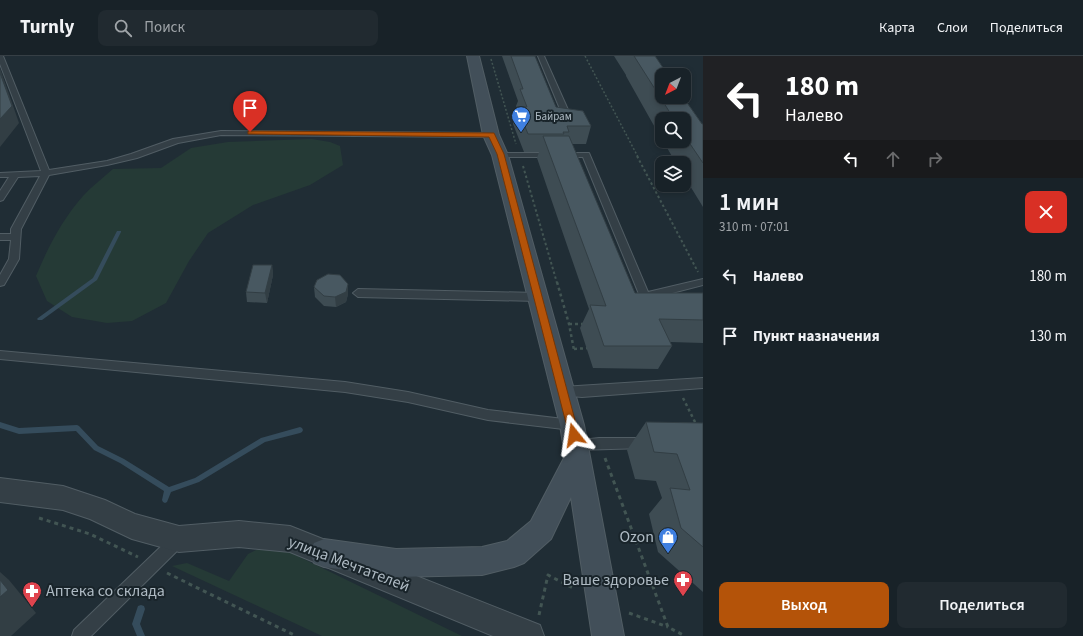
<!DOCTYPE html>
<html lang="ru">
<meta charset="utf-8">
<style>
:root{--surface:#182228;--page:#212a30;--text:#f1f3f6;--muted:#9fa4a8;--line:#363f45;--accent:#b45309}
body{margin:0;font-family:"Source Sans 3",sans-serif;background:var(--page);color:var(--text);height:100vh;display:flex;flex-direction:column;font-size:15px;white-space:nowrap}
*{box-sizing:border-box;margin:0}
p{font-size:13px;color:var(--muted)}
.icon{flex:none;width:22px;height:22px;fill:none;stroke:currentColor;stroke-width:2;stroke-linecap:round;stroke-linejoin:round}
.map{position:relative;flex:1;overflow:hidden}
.sheet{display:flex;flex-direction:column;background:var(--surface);width:380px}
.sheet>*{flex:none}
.guide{background:#202124;color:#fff;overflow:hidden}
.needle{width:26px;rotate:222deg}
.tools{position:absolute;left:655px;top:12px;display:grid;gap:8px}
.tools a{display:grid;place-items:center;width:36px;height:36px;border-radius:8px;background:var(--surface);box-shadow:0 2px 6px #0003,0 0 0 1px var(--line);font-size:20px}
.pin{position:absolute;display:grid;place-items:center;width:34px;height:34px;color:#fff;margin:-41px -17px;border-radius:50% 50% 50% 0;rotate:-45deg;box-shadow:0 0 4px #0007}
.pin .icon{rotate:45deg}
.me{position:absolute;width:44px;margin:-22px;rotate:345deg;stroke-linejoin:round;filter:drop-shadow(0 0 3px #0008)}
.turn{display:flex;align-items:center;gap:14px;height:84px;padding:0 16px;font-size:18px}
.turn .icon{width:52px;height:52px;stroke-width:2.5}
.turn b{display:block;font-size:28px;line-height:34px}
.lanes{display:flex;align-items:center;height:38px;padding:0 16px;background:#0003;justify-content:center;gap:20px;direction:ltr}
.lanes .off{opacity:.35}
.round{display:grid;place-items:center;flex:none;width:42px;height:42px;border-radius:8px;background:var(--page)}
.headline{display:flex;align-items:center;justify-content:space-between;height:68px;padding:0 16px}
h1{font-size:24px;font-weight:600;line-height:30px}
.primary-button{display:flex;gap:8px;margin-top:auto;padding:8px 16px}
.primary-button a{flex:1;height:46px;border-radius:8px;background:var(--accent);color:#fff;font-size:16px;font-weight:600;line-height:46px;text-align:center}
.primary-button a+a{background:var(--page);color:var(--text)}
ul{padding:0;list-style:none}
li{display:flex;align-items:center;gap:12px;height:60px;padding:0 16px}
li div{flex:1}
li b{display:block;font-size:15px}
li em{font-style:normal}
header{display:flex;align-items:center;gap:24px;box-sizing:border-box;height:56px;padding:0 20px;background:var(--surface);border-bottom:1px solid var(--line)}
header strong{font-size:19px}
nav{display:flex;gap:22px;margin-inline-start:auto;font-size:14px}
.search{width:280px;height:36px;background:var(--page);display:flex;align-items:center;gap:10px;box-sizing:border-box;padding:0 14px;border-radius:8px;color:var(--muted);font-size:15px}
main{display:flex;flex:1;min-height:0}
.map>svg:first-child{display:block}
.green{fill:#253a36}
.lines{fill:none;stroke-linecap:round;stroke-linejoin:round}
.stream{fill:#354c5c;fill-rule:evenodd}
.lane-casing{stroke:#515d64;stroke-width:2}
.street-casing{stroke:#515d64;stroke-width:2}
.secondary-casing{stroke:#515d64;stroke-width:2}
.path-far3{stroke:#425553;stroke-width:1.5;stroke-dasharray:2 2;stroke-linecap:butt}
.path-far2{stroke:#425553;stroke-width:2;stroke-dasharray:2.5 2.5;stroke-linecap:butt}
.path-far1{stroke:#425553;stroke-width:2.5;stroke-dasharray:3 3;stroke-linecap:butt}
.path{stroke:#425553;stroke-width:3;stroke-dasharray:4 4;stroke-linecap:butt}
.lane{fill:#343f46;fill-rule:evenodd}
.street{fill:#343f46;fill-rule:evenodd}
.secondary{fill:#424f59;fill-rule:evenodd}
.wall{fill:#3e4c53}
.shaded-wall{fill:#323e44}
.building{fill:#485861;stroke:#323e44}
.route{fill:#b45309;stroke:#753606}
.labels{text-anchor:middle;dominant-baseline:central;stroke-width:4;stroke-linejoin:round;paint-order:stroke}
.far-poi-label{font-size:11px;fill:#aebac3;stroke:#19242a;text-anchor:start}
.near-poi-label{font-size:16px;fill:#aebac3;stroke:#19242a;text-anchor:end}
.near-street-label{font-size:16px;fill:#aebac3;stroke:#19242a}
</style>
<header>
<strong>Turnly</strong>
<div class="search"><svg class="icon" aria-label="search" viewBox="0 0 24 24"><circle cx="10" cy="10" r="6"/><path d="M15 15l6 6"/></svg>Поиск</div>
<nav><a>Карта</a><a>Слои</a><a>Поделиться</a></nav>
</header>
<main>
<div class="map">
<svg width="703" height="580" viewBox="0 0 703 580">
<rect width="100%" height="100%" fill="#202d35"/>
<!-- green -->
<g class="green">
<path d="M312 83 330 86 340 90 343 109 310 129 253 149 208 177 189 205 166 247 132 265 107 267 72 261 47 245 36 220C48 191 62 164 83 140 92 130 103 122 113 113L161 112 191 92 228 86Z"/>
<path d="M266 489 281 492 462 580H322L172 510 187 507 229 525 248 498Z"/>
</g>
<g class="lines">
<!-- stream -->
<g class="stream">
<path d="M117 175H121V176L97 224 42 264H38L37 263 38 262 93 222Z"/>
<path d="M0 366 19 372 77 369 79 370 98 390 124 403 169 431 195 422 261 382 300 371 302 372 303 374 302 376 300 377 265 386 199 426 171 436 167 446 165 447 163 446 162 444 164 435 120 407 94 394 76 375 19 378 0 372Z"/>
<path d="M141 549 144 550 145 553 140 568 145 580H137L132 568 138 550Z"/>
</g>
<!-- lane casing -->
<g class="lane-casing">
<g id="lane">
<path d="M0 0H3L49 114 107 105 131 98 173 83 221 75 491 77 495 79 491 81 221 79 178 87 137 102 107 109 49 119 21 173 19 203 4 229 0 230V219L9 203 11 184H0V178H11V173L40 120 18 121 3 144 0 145V135L9 121H0V117L41 115 0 8Z"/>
<path d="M538 0H544L573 65 572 67 565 65Z"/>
<path d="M497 97H589L648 236 703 223V229L645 244 641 243 583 101H500L496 99Z"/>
<path d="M358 233 537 237 542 241 537 245 358 241 353 237Z"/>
<path d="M0 295 345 326 408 336 488 354 572 364 576 365 578 369 576 373 572 374 488 364 408 346 345 336 0 303Z"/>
<path d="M703 322V332L582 341 558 339 556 336 558 333 562 331Z"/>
<path d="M599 382H646L650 383 652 387 650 391 646 392 576 394 572 393 570 389 572 385Z"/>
<path d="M179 476 184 478 186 483 184 488 91 580H72L74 574 174 478Z"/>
</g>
</g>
<!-- street casing -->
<g class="street-casing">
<path id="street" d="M0 422 63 430 105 444 135 458 179 470 239 465 290 470 540 569 544 580H493L290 496 239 491 179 496 132 483 90 463 63 454 0 446Z"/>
</g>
<!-- secondary casing -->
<g class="secondary-casing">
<path id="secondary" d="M467 0H479L499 79 508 99 584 369 624 580H592L571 441 551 483 524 507 514 511 482 519 396 521 324 511 314 507 310 497 314 487 324 483 396 493 482 491 507 485 531 465 565 400 560 369 492 99 483 79Z"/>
</g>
<!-- path-far3 -->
<g class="path-far3">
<path d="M585 0 638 101"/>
<path d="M491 3 516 88"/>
</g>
<!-- path-far2 -->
<g class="path-far2">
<path d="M637 100 698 216"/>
<path d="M523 110 557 227"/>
</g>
<!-- path-far1 -->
<g class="path-far1">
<path d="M557 226 569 268 574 294"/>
<path d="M569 268H585"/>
<path d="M574 293 589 292"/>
<path d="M683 342 697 370"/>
</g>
<!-- path -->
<g class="path">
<path d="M605 402 668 571 685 580"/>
<path d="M39 462 90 478 138 501"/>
<path d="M167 517 296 580"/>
<path d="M629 557 668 571"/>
<path d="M539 559 548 519 575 533"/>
</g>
<!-- lane -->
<use href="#lane" class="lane"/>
<!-- street -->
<use href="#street" class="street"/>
<!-- secondary -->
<use href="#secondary" class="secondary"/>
</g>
<!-- wall -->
<g class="wall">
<path d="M502 0H535L556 51 591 70 586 88H572L635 237H703V287L670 286 672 290 658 313 593 312 580 272 589 253 537 102 539 96H524L513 68 517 52 516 50 518 45Z"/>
<path d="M614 0H655L702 68H703V151L684 120V107H676L663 85H684V63H662V84L626 20V19Z"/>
<path d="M272 209 273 219 267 247 247 246 246 236Z"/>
<path d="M348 228V238L346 246 336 251 324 250 315 241 314 231Z"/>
<path d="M646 366 703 367V536L658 496 649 458 662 442 656 425 635 423 627 394Z"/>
</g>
<!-- shaded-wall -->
<g class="shaded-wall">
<path d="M0 12 19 67 0 91Z"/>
<path d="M272 209 273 219 267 247 265 237Z"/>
<path d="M348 228V238L346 246 336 251 335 241Z"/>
<path d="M0 516 9 524 36 557 11 580H0Z"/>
</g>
<!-- building -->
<g class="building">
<path d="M511 0H535L556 51 583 55 591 70H567L569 76H563L564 78H528L517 51H527L520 33H523Z"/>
<path d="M634 0H655L668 19H662V41H683L702 68H703V107L684 79V63H674Z"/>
<path d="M0 17 12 50 0 63Z"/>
<path d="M543 80H569L635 237H703V264L659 263 672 290H604L590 249 606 250Z"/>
<path d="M253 209H272L265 237 246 236Z"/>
<path d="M328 218 340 219 348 228 346 236 335 241 324 240 314 231 317 224Z"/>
<path d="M646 366 703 367V491L681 472 670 432 690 434 677 398 654 396Z"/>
<path d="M0 524 8 534 0 541Z"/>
</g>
<!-- route -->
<path class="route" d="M248 75 494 77 504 98 579 379 578 382 574 383 569 379 497 98 489 81 250 78H248Z"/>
<!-- icons -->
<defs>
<g id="supermarket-pin" transform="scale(1)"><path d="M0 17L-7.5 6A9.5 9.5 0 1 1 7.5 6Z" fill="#3f7fe0" stroke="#19242a"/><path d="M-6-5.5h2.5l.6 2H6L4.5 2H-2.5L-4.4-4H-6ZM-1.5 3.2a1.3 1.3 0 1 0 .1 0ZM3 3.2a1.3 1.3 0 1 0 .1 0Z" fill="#fff"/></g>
<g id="shop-pin" transform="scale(1)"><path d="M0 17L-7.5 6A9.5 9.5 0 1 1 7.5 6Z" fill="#3f7fe0" stroke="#19242a"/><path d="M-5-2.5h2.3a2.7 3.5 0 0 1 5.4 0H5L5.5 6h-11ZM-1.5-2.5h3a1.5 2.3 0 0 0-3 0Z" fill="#fff"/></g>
<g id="pharmacy-pin" transform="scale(1)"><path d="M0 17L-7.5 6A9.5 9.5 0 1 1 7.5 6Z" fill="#e0444e" stroke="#19242a"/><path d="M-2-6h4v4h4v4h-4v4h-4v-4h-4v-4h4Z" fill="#fff"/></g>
</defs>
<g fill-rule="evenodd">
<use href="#supermarket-pin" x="521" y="60"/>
<use href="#shop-pin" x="668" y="481"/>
<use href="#pharmacy-pin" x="683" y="524"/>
<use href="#pharmacy-pin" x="32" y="535"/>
</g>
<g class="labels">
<!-- far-poi labels -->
<g class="far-poi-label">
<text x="535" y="60">Байрам</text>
</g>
<!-- near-poi labels -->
<g class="near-poi-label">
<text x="654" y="481">Ozon</text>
<text x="669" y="524">Ваше здоровье</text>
<text x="46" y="535" text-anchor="start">Аптека со склада</text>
</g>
<!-- near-street labels -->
<g class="near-street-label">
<text transform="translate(349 508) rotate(21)">улица Мечтателей</text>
</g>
</g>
</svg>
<div class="tools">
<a><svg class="needle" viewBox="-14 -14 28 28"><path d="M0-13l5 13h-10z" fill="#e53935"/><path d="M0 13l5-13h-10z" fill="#9fa4a8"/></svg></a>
<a><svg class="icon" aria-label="search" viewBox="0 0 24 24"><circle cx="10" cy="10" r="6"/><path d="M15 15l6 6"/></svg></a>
<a><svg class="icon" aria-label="layers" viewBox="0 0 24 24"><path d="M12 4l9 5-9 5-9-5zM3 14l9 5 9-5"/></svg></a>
</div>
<div class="pin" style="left:250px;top:76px;background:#d93025"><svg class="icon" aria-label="arrive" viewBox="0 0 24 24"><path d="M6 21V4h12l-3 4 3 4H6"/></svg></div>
<svg class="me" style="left:574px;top:379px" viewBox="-20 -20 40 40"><path d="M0-17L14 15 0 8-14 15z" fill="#b45309" stroke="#fff" stroke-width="4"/></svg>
</div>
<section class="sheet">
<div class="guide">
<div class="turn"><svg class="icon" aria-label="left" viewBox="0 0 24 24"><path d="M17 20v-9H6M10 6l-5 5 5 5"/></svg><div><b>180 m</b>Налево</div></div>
<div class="lanes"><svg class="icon" aria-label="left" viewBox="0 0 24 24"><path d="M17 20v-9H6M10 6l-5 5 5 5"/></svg><svg class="icon off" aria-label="ahead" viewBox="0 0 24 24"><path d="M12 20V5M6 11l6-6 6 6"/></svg><svg class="icon off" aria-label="right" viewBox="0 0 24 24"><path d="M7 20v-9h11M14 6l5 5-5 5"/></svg></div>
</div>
<div class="headline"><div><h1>1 мин</h1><p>310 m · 07:01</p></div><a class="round" style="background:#d93025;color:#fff"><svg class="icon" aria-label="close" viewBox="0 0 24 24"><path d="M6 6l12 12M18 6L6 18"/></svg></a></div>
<ul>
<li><svg class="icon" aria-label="left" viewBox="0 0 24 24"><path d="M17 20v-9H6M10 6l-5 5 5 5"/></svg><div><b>Налево</b></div><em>180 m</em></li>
<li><svg class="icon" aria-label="arrive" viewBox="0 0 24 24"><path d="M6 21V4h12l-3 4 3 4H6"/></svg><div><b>Пункт назначения</b></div><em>130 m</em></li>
</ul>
<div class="primary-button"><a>Выход</a><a>Поделиться</a></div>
</section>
</main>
